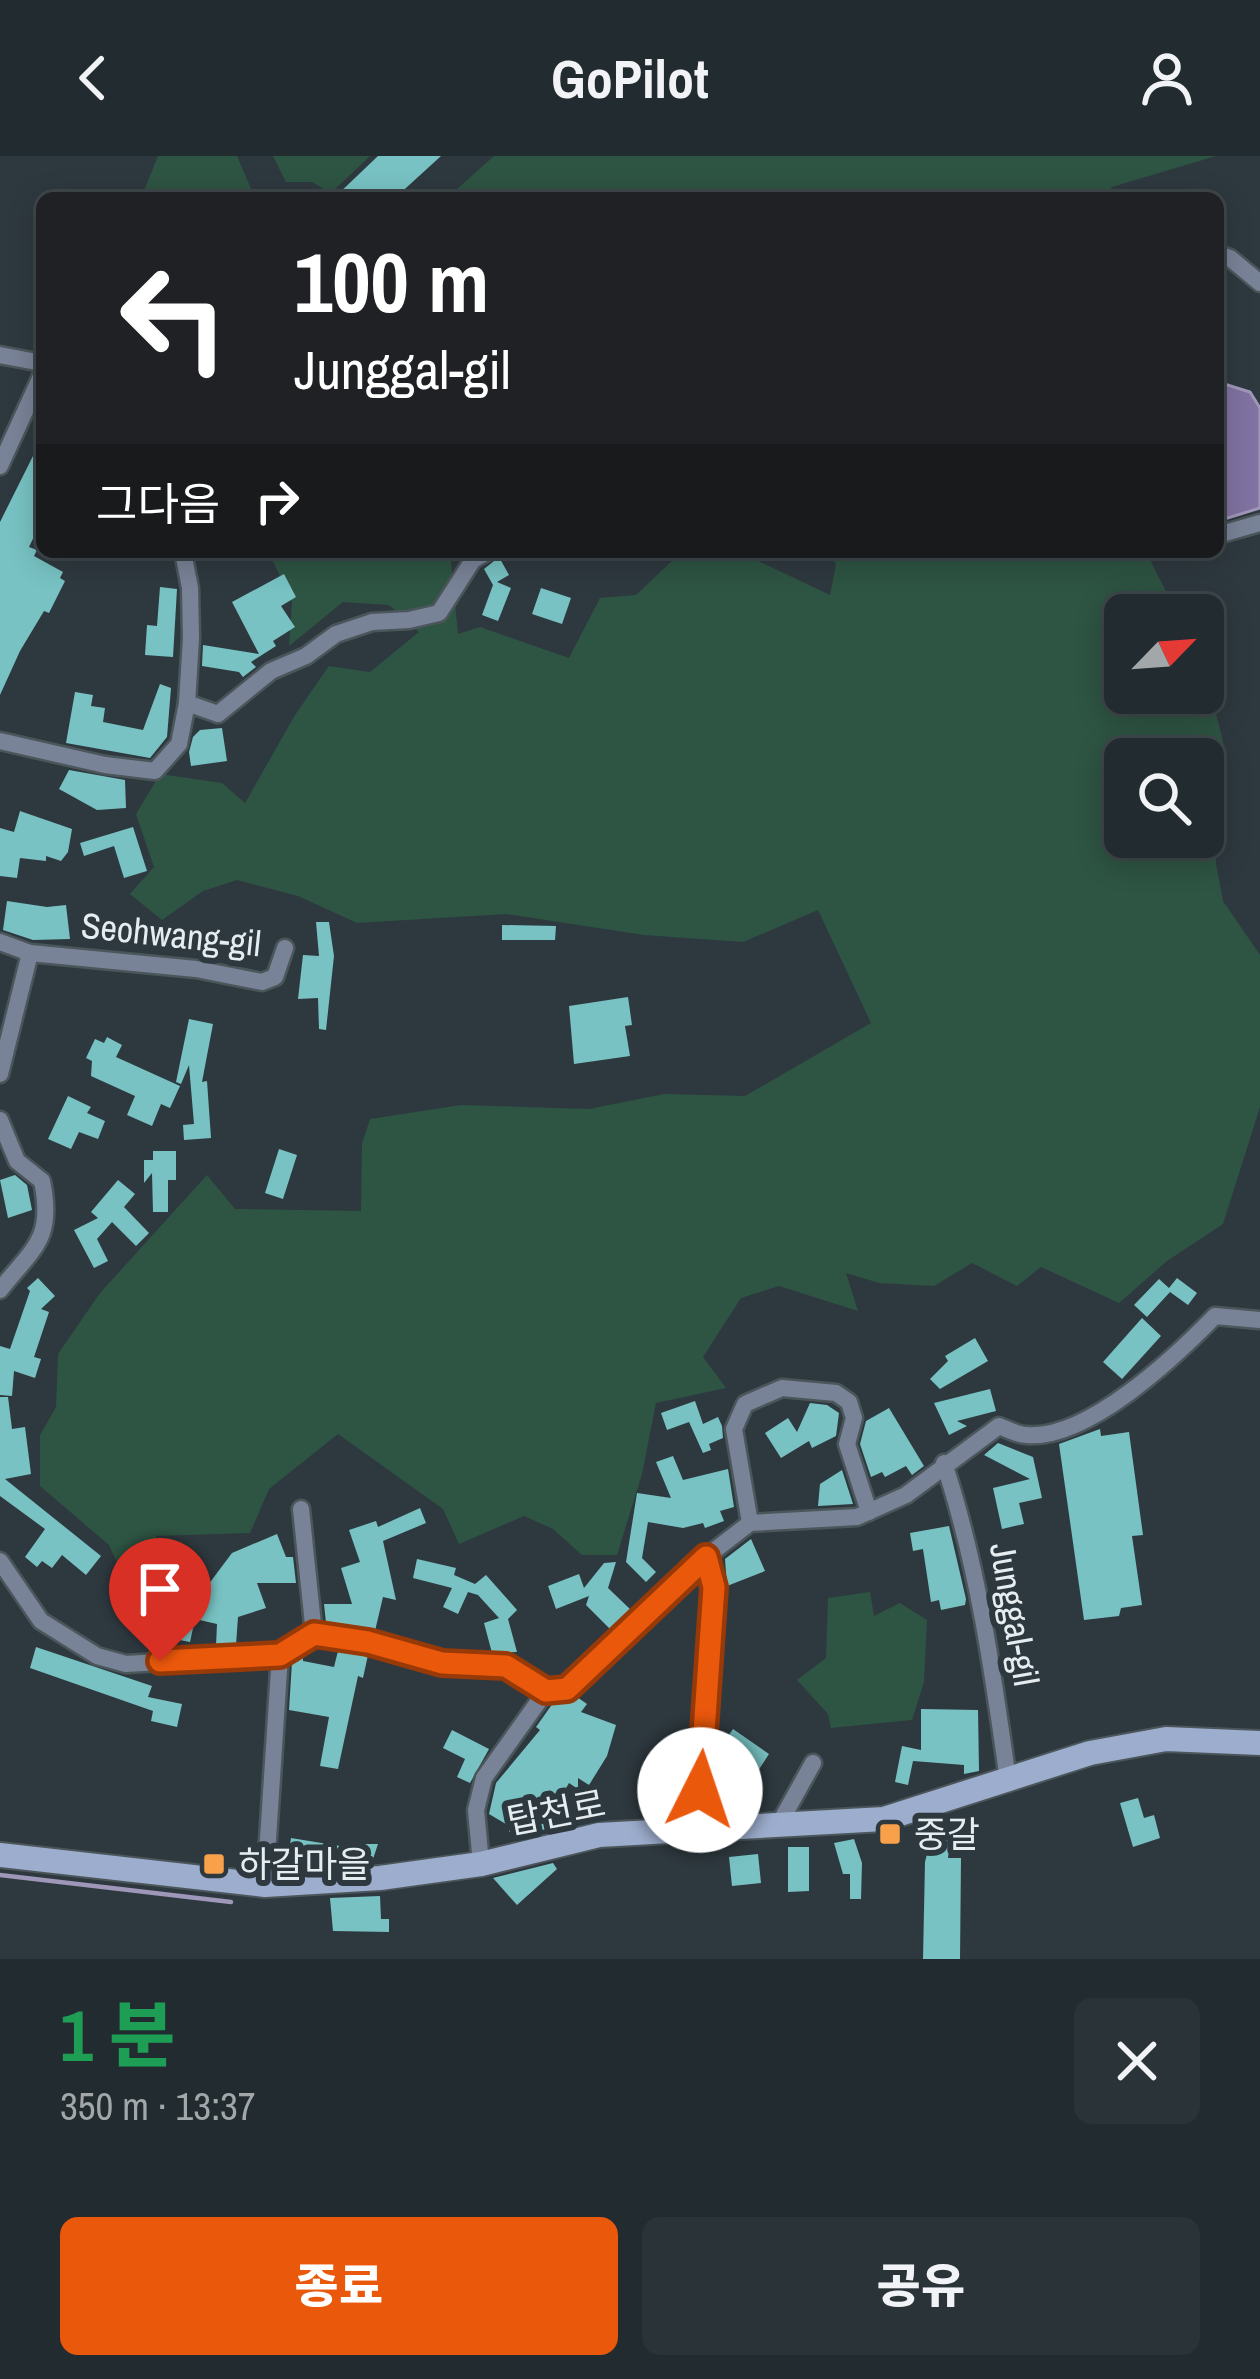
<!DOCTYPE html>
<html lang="ko">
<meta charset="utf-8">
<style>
:root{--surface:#222b2f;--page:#2a3337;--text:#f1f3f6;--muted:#a2a7aa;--line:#3f474b;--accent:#ea580c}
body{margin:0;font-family:"Archivo Narrow","Noto Sans KR",sans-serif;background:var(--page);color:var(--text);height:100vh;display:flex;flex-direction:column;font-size:45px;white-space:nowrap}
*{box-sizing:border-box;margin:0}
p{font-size:39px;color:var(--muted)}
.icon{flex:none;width:66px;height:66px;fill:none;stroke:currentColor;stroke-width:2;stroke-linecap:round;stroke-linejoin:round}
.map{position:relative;height:1803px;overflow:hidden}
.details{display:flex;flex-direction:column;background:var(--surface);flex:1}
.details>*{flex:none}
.top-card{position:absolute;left:36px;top:36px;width:1188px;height:366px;border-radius:18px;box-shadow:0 6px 30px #0003,0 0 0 3px var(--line);background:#202124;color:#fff;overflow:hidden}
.needle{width:78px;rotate:65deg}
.tools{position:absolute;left:1104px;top:438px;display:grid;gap:24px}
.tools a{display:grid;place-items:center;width:120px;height:120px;border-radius:18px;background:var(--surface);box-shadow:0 6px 30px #0003,0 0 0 3px var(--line);font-size:60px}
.pin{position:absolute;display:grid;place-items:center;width:102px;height:102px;color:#fff;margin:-123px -51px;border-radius:50% 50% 50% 0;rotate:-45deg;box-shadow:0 0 12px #0007}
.pin .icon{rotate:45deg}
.me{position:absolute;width:132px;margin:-66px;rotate:4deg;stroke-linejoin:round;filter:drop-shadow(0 0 9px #0008)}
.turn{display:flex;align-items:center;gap:42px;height:252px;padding:0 60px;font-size:54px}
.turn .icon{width:156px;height:156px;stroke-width:2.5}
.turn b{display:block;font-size:84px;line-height:102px}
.then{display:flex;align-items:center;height:114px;padding:0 60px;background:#0003;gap:24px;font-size:45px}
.round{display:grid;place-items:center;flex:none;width:126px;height:126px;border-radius:18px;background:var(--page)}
.summary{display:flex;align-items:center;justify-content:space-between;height:204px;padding:0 60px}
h1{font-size:72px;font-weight:800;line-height:90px;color:#1e9e55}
.primary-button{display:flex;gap:24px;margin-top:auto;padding:24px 60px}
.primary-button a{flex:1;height:138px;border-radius:18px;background:var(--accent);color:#fff;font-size:48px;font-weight:800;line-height:138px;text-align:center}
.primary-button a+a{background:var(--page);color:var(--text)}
header{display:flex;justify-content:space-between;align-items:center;height:156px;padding:0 60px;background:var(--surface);font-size:54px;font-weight:800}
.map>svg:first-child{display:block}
.green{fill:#2e5443;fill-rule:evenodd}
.water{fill:#8072a1;stroke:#9f97b9;stroke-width:3}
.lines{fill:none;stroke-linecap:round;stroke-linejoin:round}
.stream{stroke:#9f97b9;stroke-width:4.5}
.building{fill:#78c2c3}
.minor-casing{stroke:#4b565b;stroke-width:21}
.secondary-casing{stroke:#4b565b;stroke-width:28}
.minor{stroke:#798397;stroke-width:16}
.secondary{stroke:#9dadcd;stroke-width:24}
.route-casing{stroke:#983908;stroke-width:30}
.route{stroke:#ea580c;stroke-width:21}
.poi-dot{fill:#f8a14a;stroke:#2e393f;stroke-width:4.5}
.labels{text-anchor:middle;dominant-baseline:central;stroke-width:12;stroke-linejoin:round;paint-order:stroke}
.street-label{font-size:36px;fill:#e6edf1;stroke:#2e393f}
.poi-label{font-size:36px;fill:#e6edf1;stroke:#2e393f;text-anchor:start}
</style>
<header><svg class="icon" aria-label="back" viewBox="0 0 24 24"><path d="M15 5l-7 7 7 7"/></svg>GoPilot<svg class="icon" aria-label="person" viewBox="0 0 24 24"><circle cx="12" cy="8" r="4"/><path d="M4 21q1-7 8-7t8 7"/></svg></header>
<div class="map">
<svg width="1260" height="1803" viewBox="0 0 1260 1803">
<rect width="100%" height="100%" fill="#2e393f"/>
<!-- green -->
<g class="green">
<path d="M158 0H237L255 42H141Z"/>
<path d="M273 0H370L331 37 312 26H286Z"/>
<path d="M494 0H1216L1112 31 1105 42H447Z"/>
<path d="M293 396H450L458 478 480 471 569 502 600 442 636 439 676 401 694 396H739L830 439 836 408 828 396H1146L1178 459H1125V537H1203V507L1224 589 1216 625V708L1223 745 1260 799V951L1223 1068 1167 1105 1119 1147 1041 1111 1017 1130 972 1107 934 1130 879 1127 846 1117 858 1155 779 1130 741 1142 703 1201 726 1232 656 1247 642 1318 617 1399H582L553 1373 524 1360 459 1388 443 1353 338 1278 269 1333 250 1377 156 1380 160 1452 132 1440 109 1389 40 1330V1279L56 1251 58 1198 100 1137 207 1019 235 1053 361 1055 362 988 370 963 461 949 589 953 664 938 745 940 871 867 818 754 743 786 644 779 506 758 357 767 298 740 237 724 203 735 162 764 130 738 154 711 136 658 160 618 222 627 245 647 295 559 329 510 370 516 419 476 389 449 343 446 289 490 292 446 273 405ZM1125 603H1203V681H1125Z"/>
<path d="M870 1436 874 1460 900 1447 927 1464 924 1526 912 1564 831 1572 828 1558 797 1524 826 1502 828 1442Z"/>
</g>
<!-- water -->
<path class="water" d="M1218 226 1250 236 1260 252V352L1218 365Z"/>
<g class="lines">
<!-- stream -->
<path class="stream" d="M0 1719 231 1746"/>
</g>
<!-- building -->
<g class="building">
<path d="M378 0H441L395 42H334Z"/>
<path d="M42 282V364L29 391 37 394 34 400 63 416 60 422 65 425 49 457 44 455 20 495 0 539V366Z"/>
<path d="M499 401 509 419 497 426 511 432 498 465 482 459 493 429 484 413Z"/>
<path d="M284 418 296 441 281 450 295 471 273 485 276 490 251 506 256 511 243 521 239 516 202 510 203 489 259 498 232 446Z"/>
<path d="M160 431 177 433 173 501 145 499 147 469 157 470Z"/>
<path d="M541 432 571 442 562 468 532 458Z"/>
<path d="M160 528 171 532 167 581 150 602 66 587 75 536 93 539 91 550 105 552 103 566 143 574Z"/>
<path d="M222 572 227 605 191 610 189 596 193 581 200 574Z"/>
<path d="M69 614 125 624 126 652 97 654 59 633Z"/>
<path d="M20 655 72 673 68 696 61 705 46 700V705L20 702 17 722 0 720V672L14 676Z"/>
<path d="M133 671 147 715 124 722 114 690 84 700 80 687Z"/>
<path d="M7 745 47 751 66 749 70 783 33 784 3 774Z"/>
<path d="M316 766H329L334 800 326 874 319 873 318 842 298 843 303 799 319 800Z"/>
<path d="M502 769 556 770 555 784H502Z"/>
<path d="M628 841 632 869 625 870 630 900 574 908 569 850Z"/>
<path d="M189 863 213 868 202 926 207 925 211 982 184 984 183 969 194 968 189 909 181 928 176 926Z"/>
<path d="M107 881 122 889 116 901 180 930 170 952 161 948 152 970 127 959 135 940 91 920 92 905 86 902 95 883 104 887Z"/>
<path d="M68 940 91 951 87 957 105 965 98 983 79 976 71 993 48 983Z"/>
<path d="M279 993 297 999 283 1043 265 1037Z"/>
<path d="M153 995H176V1024H168V1056H153L152 1017 144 1027V1004H153Z"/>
<path d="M15 1019 27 1029 32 1054 8 1062 0 1024Z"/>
<path d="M118 1024 135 1038 124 1051 149 1077 136 1090 112 1066 97 1083 108 1105 94 1112 74 1074 98 1062 91 1056Z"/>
<path d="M38 1122 55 1140 41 1153 49 1156 34 1201 41 1203 35 1222 14 1215 12 1240 0 1239V1190L10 1193 30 1135 27 1132Z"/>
<path d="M1177 1122 1197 1137 1188 1149 1170 1136 1147 1161 1134 1149 1159 1123 1169 1132Z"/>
<path d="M1142 1162 1161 1180 1122 1223 1103 1206Z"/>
<path d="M975 1182 988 1205 940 1233 930 1223 948 1205 945 1200Z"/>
<path d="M990 1233 996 1255 957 1265 967 1270 949 1279 934 1247Z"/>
<path d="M0 1241H8L12 1273 25 1271 31 1318 5 1323 101 1400 86 1419 62 1399 52 1412 42 1405 37 1411 25 1401 45 1373 0 1340Z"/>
<path d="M695 1245 703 1268 718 1261 722 1270 723 1282 709 1288 711 1294 703 1297 689 1266 667 1274 661 1257Z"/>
<path d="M810 1247 827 1249 839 1257 836 1280 812 1292 809 1285 781 1302 765 1277 788 1262 797 1276Z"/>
<path d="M889 1252 924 1310 912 1319 906 1310 885 1321 882 1316 871 1321 860 1288 866 1265Z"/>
<path d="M1100 1273 1101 1280 1129 1276 1143 1379 1132 1380 1142 1449 1121 1452 1119 1460 1084 1464 1059 1288Z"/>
<path d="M998 1287 1033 1301 1042 1342 1019 1347 1024 1368 1002 1373 993 1332 1030 1323 984 1299Z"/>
<path d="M673 1300 683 1324 728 1313 734 1351 720 1355 724 1365 705 1372 703 1367 683 1372 648 1366 642 1402 656 1416 646 1426 626 1406 637 1337 671 1342 656 1306Z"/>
<path d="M842 1314 853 1348 818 1350 820 1328Z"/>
<path d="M420 1352 426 1367 383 1385 396 1444 383 1441 375 1475 326 1467 324 1448H352L341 1412 360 1406 349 1374 376 1365 378 1371Z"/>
<path d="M949 1370 966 1443 965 1449 941 1454 939 1444 931 1446 923 1393 913 1395 910 1377Z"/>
<path d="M277 1378 286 1401H293L296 1427H257L266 1452 238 1461 236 1489 216 1490 217 1468 195 1463 190 1486 164 1481 168 1464 175 1465 177 1457 193 1460 196 1445 232 1397Z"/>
<path d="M751 1383 765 1415 727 1430 725 1403Z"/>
<path d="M417 1403 456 1412 454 1419 475 1428 486 1419 517 1454 508 1463 517 1496 492 1497 484 1467 499 1462 478 1439 468 1436 458 1458 443 1451 452 1432 413 1422Z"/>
<path d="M616 1406 608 1432 631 1454 611 1474 586 1449 589 1440 556 1453 548 1430 579 1418 584 1432 604 1407Z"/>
<path d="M36 1491 152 1530 148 1541 182 1548 177 1571 151 1565 153 1555 30 1512Z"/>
<path d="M338 1495 368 1499 363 1522 358 1520 338 1613 320 1610 329 1561 289 1554 292 1506 303 1502V1505L334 1511Z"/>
<path d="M577 1541 587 1548 581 1556 616 1569 607 1600 589 1629 578 1622V1633L569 1627 551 1658 580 1656V1667L555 1673 509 1676 511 1671 489 1658 496 1627 540 1574 536 1571 553 1547Z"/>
<path d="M921 1553 978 1554 979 1615 964 1618V1609L913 1605 908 1629 895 1626 902 1590 921 1594Z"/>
<path d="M733 1573 769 1598 752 1624 740 1616 743 1610 719 1593Z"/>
<path d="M452 1574 489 1593 470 1627 457 1621 465 1603 443 1592Z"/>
<path d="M1138 1642 1144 1662 1154 1659 1160 1682 1133 1691 1120 1647Z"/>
<path d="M291 1682 358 1693V1688H378L372 1706 343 1708 323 1704 322 1708 288 1703Z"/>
<path d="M931 1682 950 1683 948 1702H961L960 1803H923L925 1706Z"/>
<path d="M854 1683 862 1707 861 1743H850V1718H843L834 1687Z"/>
<path d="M788 1691H809V1735L788 1736Z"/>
<path d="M758 1698 761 1727 732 1730 729 1701Z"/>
<path d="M553 1707 557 1713 517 1749 493 1722Z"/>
<path d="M380 1740 381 1763H389V1776L333 1775 330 1742Z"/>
</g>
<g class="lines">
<!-- minor casing -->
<g class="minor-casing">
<g id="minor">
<path d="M1218 98 1230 102 1260 127"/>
<path d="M0 199 42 207"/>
<path d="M0 310 42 218"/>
<path d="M1218 379 1260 367"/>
<path d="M187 547 218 558 271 515 306 500 336 478 372 466 409 464 439 457 473 404 487 396"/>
<path d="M0 585 105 609 155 615 179 588 187 547 191 482 190 432 183 396"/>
<path d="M0 786 30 797 196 813 262 826 275 821 285 792"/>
<path d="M0 918 30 797"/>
<path d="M0 964 17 1005 42 1025C54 1083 34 1091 0 1134"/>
<path d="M944 1307C978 1410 993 1517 1008 1624"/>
<path d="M301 1353 314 1478"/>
<path d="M750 1367 734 1273 745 1248 782 1232 836 1237 849 1246 854 1262 847 1288 869 1356"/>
<path d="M0 1405 41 1465 97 1500 126 1508 280 1499 314 1478 368 1486 442 1507 505 1511 546 1535 567 1533 706 1401 750 1367 857 1361 906 1339 999 1270C1007 1273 1018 1279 1026 1279 1087 1285 1176 1200 1215 1160L1260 1164"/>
<path d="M778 1670 813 1607"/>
<path d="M697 1675 714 1431 706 1401"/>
<path d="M481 1708 476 1654 484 1622 546 1535"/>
<path d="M265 1729 280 1499"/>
</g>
</g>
<!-- secondary casing -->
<g class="secondary-casing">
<path id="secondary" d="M0 1699 265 1729 380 1722 481 1708 599 1679 884 1663 1090 1597 1166 1583 1260 1587"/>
</g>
<!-- minor -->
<use href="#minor" class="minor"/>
<!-- secondary -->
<use href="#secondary" class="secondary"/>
</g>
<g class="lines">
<!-- route casing -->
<g class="route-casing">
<path id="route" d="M160 1505 280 1499 314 1478 368 1486 442 1507 506 1510 546 1535 567 1533 706 1401 714 1431 700 1634"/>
</g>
<!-- route -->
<use href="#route" class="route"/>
</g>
<!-- markers -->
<g class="poi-dot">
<rect x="878" y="1666" width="24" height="24" rx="6"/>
<rect x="202" y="1696" width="24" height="24" rx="6"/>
</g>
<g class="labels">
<!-- street labels -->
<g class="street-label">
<text transform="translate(171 778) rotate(6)">Seohwang-gil</text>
<text transform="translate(1015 1458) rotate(80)">Junggal-gil</text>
<text transform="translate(556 1656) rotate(-11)">탑천로</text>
</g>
<!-- poi labels -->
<g class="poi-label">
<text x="914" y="1678">중갈</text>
<text x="238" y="1708">하갈마을</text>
</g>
</g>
</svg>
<div class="tools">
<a><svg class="needle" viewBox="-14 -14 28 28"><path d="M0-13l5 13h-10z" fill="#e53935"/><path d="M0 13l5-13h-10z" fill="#a2a7aa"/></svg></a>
<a><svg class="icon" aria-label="search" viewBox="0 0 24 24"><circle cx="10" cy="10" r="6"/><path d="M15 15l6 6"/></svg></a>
</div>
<div class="pin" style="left:160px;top:1505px;background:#d93025"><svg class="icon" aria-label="arrive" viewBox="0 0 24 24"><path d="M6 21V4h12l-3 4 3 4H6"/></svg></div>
<svg class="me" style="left:700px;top:1634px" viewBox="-20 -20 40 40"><circle r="19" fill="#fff"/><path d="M0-13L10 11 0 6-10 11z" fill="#ea580c"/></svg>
<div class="top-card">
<div class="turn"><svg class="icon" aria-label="left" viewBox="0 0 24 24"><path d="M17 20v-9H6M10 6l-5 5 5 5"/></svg><div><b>100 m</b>Junggal-gil</div></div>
<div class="then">그다음<svg class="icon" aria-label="right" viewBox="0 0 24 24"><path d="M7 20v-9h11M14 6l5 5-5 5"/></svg></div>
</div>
</div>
<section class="details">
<div class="summary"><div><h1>1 분</h1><p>350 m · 13:37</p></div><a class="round"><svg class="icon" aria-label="close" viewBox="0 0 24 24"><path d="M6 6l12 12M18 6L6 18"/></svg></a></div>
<div class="primary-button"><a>종료</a><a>공유</a></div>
</section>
